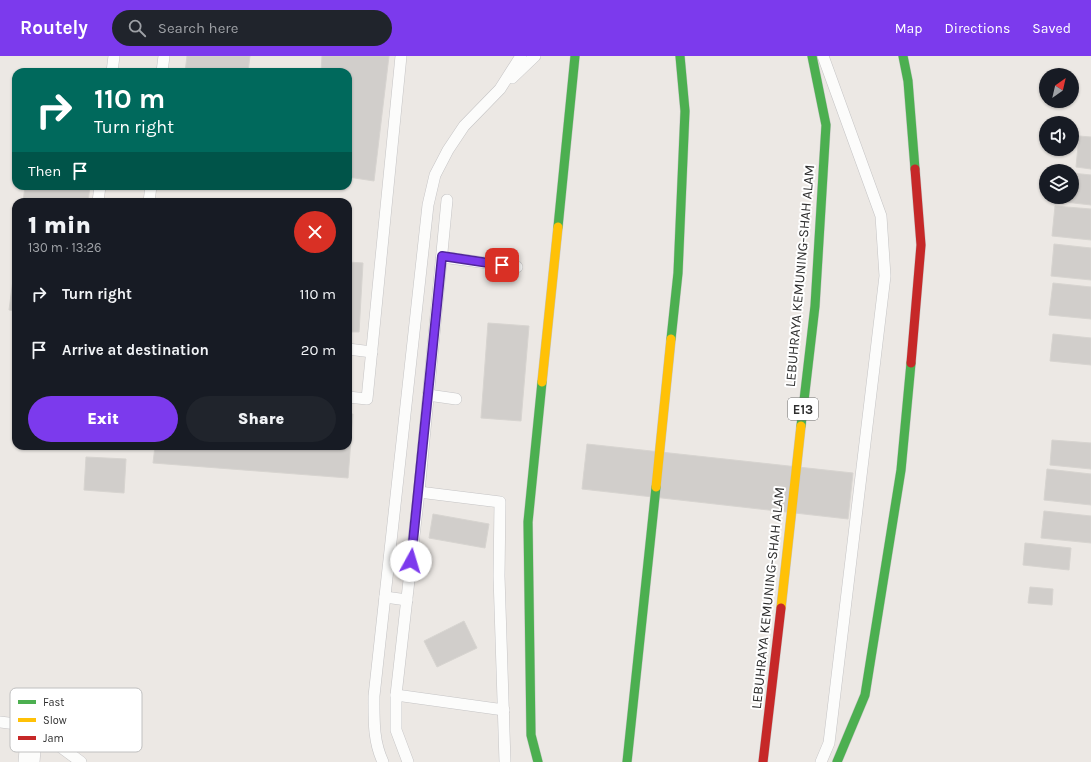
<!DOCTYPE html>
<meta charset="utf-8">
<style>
:root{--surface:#171b24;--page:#20242c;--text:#f1f3f6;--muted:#9ea1a6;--accent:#7c3aed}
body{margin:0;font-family:Karla,sans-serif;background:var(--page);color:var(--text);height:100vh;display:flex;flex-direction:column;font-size:15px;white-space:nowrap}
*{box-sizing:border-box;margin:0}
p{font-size:13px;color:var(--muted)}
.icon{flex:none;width:22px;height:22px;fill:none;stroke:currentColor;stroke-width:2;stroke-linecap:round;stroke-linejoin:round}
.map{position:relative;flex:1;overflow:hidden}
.panel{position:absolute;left:12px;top:142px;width:340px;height:252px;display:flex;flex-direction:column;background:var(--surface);border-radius:12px;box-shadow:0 1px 3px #0004}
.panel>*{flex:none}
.top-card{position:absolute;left:12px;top:12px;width:340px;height:122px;border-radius:12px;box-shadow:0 1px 3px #0004;background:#00695c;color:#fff;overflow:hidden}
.needle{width:26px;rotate:34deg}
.buttons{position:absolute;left:1039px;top:12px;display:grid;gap:8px}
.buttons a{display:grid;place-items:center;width:40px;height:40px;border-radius:50%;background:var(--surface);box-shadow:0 1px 3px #0004;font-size:20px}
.pin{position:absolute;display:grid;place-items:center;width:34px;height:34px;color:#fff;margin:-17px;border-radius:8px;box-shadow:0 2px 6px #0006}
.me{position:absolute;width:44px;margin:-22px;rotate:6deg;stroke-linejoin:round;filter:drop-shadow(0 0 3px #0008)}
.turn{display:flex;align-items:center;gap:14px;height:84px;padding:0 16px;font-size:18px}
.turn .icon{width:52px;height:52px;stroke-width:2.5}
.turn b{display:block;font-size:28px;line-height:34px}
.then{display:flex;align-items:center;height:38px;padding:0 16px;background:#0003;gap:8px;font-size:15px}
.round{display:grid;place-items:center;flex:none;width:42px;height:42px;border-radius:21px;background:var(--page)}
.overview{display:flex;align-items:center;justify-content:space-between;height:68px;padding:0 16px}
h1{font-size:24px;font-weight:800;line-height:30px}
.button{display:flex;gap:8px;margin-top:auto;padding:8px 16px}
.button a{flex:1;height:46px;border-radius:24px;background:var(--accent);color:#fff;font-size:16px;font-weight:800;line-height:46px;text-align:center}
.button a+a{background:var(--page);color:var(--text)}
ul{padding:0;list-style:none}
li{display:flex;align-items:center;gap:12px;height:56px;padding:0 16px}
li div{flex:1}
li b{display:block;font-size:15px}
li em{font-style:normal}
header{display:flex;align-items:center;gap:24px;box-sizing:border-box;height:56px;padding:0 20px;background:var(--accent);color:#fff}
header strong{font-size:19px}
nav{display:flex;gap:22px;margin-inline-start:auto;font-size:14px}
.search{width:280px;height:36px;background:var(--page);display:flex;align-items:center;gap:10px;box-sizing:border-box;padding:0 14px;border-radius:22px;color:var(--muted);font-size:15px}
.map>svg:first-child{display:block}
.building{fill:#d1cecb;stroke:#d7d4d0}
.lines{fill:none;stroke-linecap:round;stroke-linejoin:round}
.lane-casing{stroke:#c5c4c5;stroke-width:12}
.street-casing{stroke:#c5c4c5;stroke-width:22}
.fast-casing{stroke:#c6c5c4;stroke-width:10}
.slow-casing{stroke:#c6c5c4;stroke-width:10}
.jam-casing{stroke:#c6c5c4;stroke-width:10}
.lane{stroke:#fcfcfb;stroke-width:11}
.street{stroke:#fcfcfb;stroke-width:21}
.fast{stroke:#4caf50;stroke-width:9}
.slow{stroke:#ffc107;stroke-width:9}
.jam{stroke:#c62828;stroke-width:9}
.route-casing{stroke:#51269a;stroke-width:10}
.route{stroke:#7c3aed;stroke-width:7}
.labels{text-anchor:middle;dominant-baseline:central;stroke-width:4;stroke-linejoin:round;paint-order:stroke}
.shield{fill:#fff;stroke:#6d6d6d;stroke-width:1}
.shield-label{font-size:13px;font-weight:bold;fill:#2e2e2e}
.street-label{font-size:14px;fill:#2e2e2e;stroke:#fff}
.key{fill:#fff;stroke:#c0c0c0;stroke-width:1}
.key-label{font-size:11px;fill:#2e2e2e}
</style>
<header>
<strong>Routely</strong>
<div class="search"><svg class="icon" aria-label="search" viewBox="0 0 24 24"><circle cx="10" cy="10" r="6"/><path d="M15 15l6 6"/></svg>Search here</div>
<nav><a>Map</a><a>Directions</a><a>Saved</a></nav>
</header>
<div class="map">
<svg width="1091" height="706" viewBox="0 0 1091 706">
<rect width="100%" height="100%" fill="#ece8e4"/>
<!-- building -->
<g class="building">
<path d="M187 0H250L248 16H185Z"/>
<path d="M322 0H389L374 125 348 121V16H321Z"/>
<path d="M1079 80 1091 81V113L1076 111Z"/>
<path d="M1072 117 1091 119V149L1056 145 1057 141H1072Z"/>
<path d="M25 130H90L88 146H23Z"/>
<path d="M1055 150 1091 153V184L1052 180Z"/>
<path d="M1054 188 1091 192V224L1051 220Z"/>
<path d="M16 201V255L9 254Z"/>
<path d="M348 206 363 207 359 276H348Z"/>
<path d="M1053 227 1091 231V263L1049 259Z"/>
<path d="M488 267 529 270 521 365 481 362Z"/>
<path d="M1053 278 1091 282V309L1050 305Z"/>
<path d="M348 358H353L348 422 153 407 155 390H348Z"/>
<path d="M1052 384 1091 387V413L1050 409Z"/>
<path d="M587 388 853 417 848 463 582 433Z"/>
<path d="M86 401 126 403 124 437 84 434Z"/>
<path d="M1047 413 1091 418V449L1044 444Z"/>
<path d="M1044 455 1091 460V487L1041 482Z"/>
<path d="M433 458 489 468 485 492 429 482Z"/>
<path d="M1025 487 1071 492 1069 514 1023 509Z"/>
<path d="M1030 531 1053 533 1052 549 1028 547Z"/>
<path d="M464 565 477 592 437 611 424 585Z"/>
</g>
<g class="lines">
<!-- lane casing -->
<g class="lane-casing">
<g id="lane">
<path d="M112 16 114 0"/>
<path d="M162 16 164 0"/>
<path d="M512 22 535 0"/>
<path d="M98 146 100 130"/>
<path d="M149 146 151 130"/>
<path d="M442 201 517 211"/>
<path d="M348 293 372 296"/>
<path d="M428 339 456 343"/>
<path d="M348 341 367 343 401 0"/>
<path d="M419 436 500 446 499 520 505 706"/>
<path d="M385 541 407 544"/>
<path d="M396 639 504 654"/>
<path d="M0 666 32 670 81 706"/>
<path d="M383 706C373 685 374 663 374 640L428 149 435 119 448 94 464 70 500 33 521 0"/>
<path d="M408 706 396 674V639L419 436 447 144"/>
<path d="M821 706 829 687 885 220 881 160 823 0"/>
</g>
</g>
<!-- street casing -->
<g class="street-casing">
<path id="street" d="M29 706 32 670"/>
</g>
<!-- fast casing -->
<g class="fast-casing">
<g id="fast">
<path d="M903 0 908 25 915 113"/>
<path d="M558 171 575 0"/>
<path d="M671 283 678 217 685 55 680 0"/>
<path d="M801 370 815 250 826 69 812 0"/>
<path d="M538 706 531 679 528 466 542 326"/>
<path d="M627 706 656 431"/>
<path d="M837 706 865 639 901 414 911 307"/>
</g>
</g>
<!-- slow casing -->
<g class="slow-casing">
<g id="slow">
<path d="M542 326 558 171"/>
<path d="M656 431 671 283"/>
<path d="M781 552 801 370"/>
</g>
</g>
<!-- jam casing -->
<g class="jam-casing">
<g id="jam">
<path d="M911 307 921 189 915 113"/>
<path d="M763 706 781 552"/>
</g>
</g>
<!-- lane -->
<use href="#lane" class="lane"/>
<!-- street -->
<use href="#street" class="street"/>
<!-- fast -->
<use href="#fast" class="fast"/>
<!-- slow -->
<use href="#slow" class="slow"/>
<!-- jam -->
<use href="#jam" class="jam"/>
</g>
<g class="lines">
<!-- route casing -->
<g class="route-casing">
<path id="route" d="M411 505 442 200 502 209"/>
</g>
<!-- route -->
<use href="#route" class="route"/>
</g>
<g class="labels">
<!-- shield labels -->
<rect class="shield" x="788" y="342" width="30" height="22" rx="3"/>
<g class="shield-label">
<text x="803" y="353">E13</text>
</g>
<!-- street labels -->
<g class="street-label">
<text transform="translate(800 220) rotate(-85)">LEBUHRAYA KEMUNING-SHAH ALAM</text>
<text transform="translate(768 542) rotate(-84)">LEBUHRAYA KEMUNING-SHAH ALAM</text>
</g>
</g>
<!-- legend -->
<rect x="10" y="632" width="132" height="64" rx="6" class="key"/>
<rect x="18" y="644" width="18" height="4" fill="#4caf50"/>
<rect x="18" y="662" width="18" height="4" fill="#ffc107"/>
<rect x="18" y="680" width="18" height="4" fill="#c62828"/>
<g class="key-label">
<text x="43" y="650">Fast</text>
<text x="43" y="668">Slow</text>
<text x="43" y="686">Jam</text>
</g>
</svg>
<div class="buttons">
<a><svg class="needle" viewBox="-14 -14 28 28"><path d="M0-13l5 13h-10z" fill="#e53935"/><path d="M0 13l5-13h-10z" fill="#9ea1a6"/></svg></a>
<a><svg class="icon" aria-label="sound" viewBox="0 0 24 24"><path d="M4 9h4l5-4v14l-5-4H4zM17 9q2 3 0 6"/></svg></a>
<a><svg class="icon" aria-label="layers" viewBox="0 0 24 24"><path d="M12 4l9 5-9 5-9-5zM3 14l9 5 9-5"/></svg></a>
</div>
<div class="pin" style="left:502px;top:209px;background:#d93025"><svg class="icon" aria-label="arrive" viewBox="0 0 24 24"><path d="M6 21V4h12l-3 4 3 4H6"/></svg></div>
<svg class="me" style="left:411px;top:505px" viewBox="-20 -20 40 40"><circle r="19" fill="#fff"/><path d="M0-13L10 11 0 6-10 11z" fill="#7c3aed"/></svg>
<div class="top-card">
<div class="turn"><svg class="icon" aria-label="right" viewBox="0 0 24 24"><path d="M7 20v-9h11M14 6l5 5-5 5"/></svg><div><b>110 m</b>Turn right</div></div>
<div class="then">Then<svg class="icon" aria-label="arrive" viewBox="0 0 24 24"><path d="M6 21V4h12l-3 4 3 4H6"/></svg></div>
</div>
<section class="panel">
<div class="overview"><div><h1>1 min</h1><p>130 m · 13:26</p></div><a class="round" style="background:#d93025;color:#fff"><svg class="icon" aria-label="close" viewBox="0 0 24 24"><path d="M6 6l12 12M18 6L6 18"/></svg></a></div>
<ul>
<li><svg class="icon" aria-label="right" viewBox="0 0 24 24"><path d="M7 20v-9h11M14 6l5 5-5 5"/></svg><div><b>Turn right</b></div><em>110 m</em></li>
<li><svg class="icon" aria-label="arrive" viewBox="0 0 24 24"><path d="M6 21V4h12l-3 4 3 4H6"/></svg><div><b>Arrive at destination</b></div><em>20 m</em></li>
</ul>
<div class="button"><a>Exit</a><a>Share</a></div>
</section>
</div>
